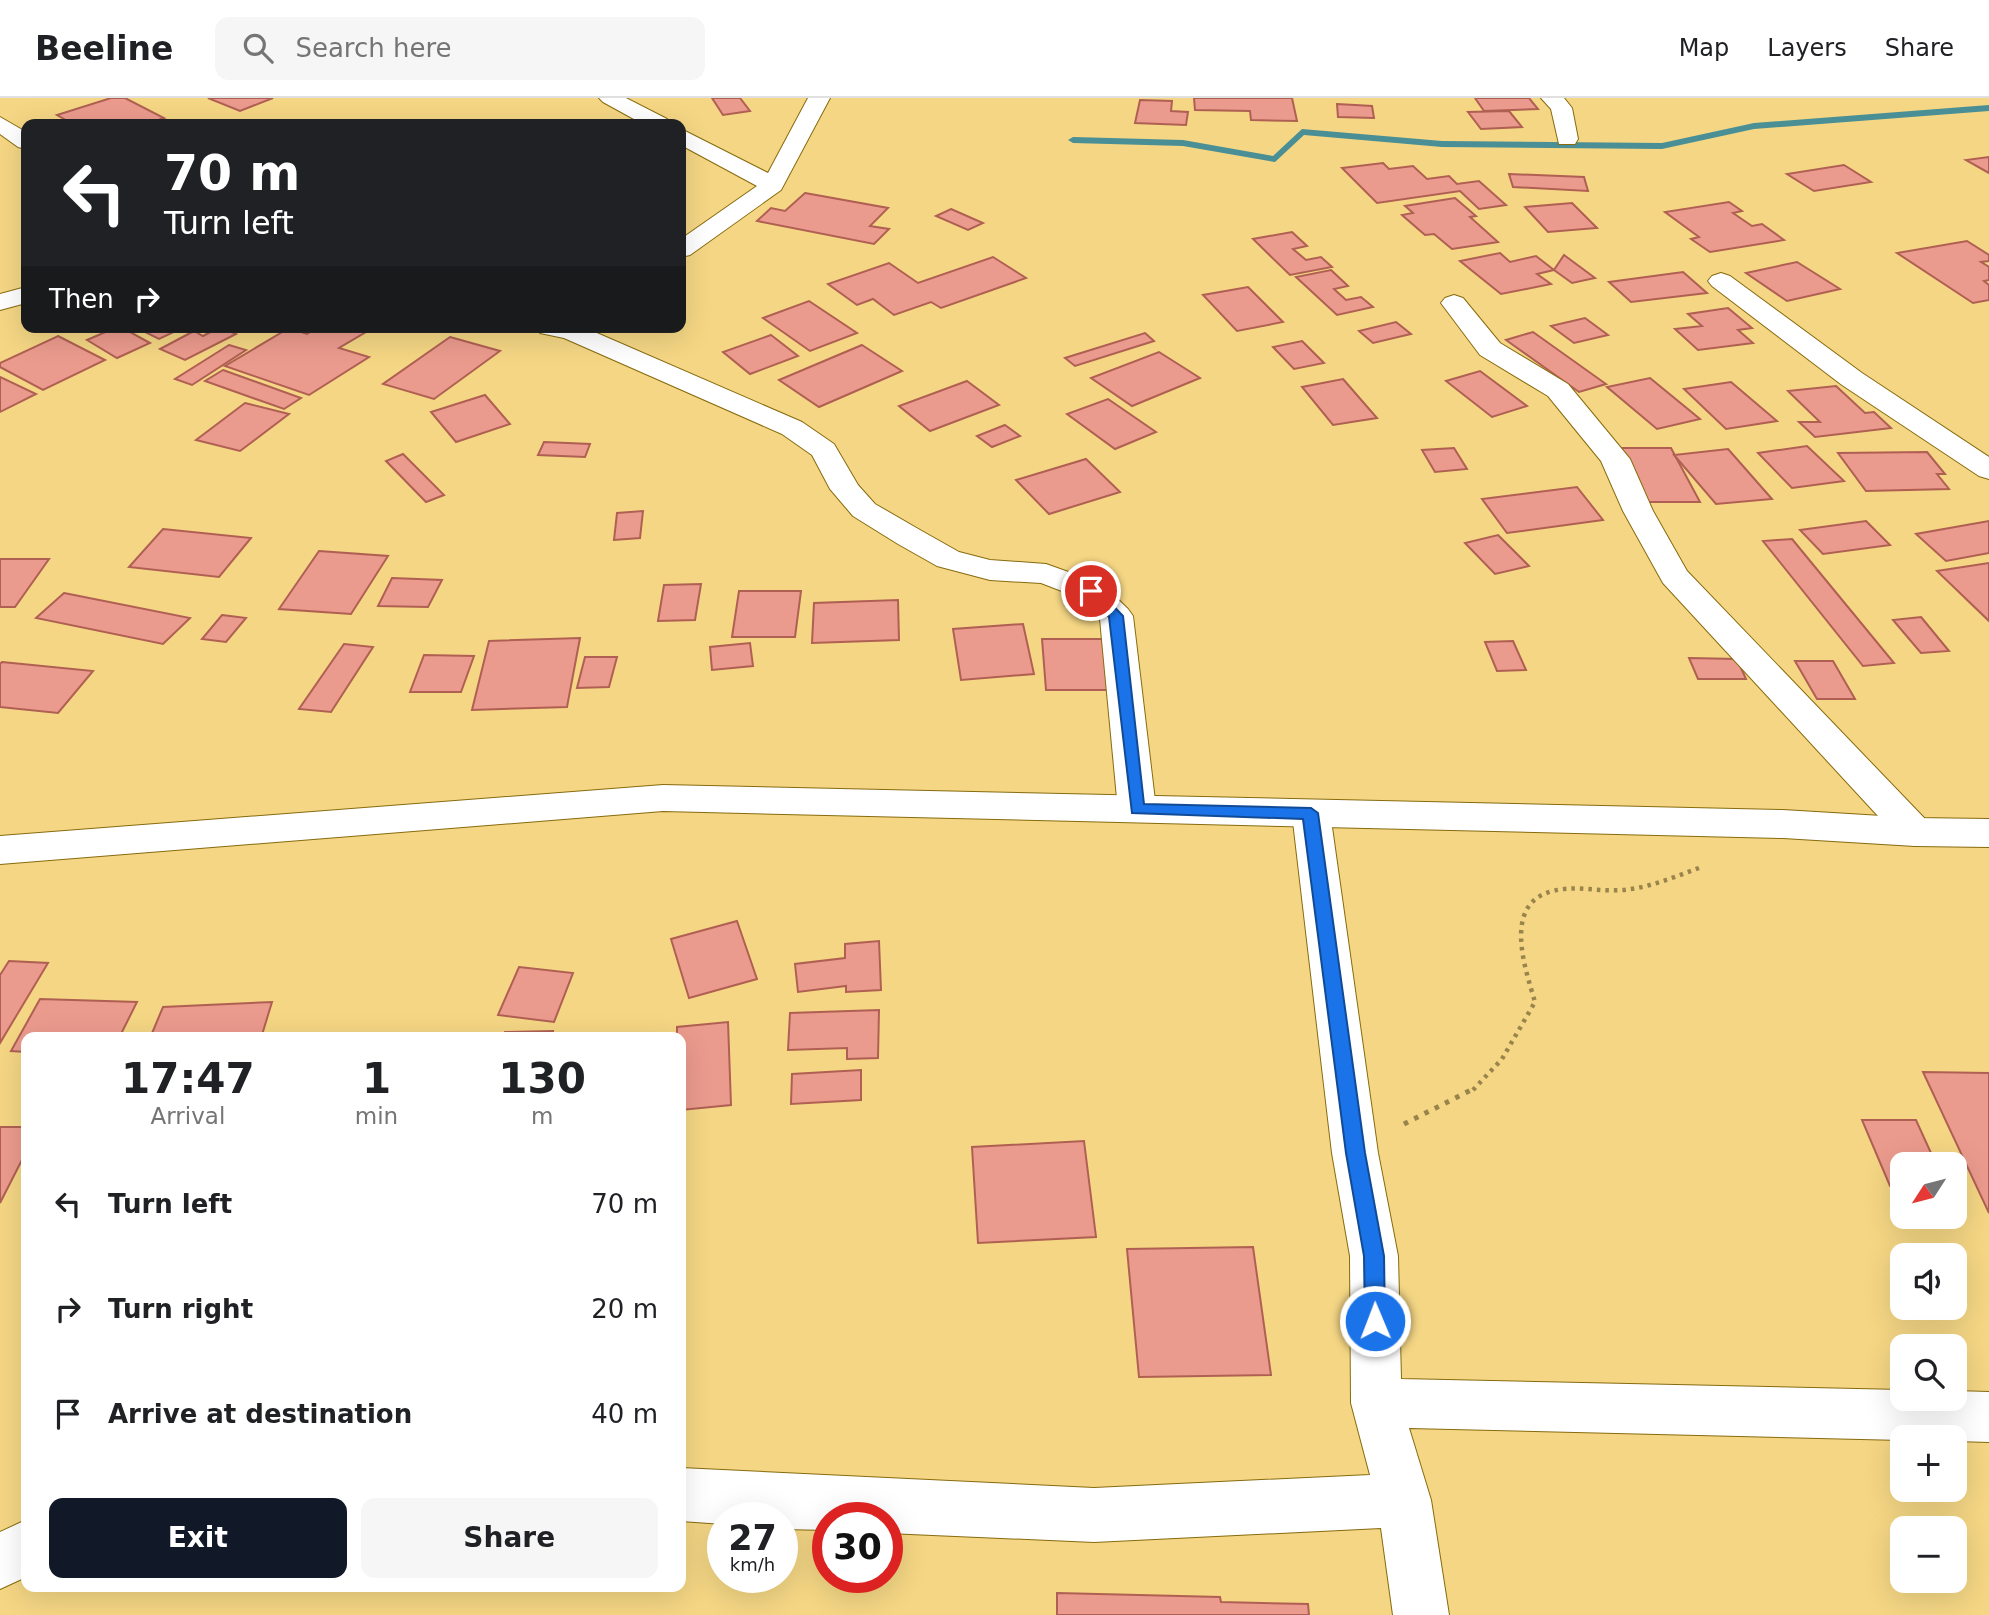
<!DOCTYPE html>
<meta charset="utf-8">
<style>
:root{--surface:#fff;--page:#f6f6f6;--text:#202124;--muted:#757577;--line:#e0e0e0;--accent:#111827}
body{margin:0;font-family:"DejaVu Sans",sans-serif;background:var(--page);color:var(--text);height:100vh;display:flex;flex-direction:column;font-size:26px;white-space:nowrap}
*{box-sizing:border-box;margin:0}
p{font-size:23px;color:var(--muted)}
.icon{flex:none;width:38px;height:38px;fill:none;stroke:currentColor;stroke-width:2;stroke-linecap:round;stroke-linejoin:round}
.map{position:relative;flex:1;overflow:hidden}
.panel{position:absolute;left:21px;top:934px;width:665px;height:560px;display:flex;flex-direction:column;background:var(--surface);border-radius:14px;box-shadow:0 7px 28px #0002}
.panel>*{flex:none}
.banner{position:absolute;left:21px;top:21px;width:665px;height:214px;border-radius:14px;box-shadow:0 7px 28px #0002;background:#202124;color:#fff;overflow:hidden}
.needle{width:46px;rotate:234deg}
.buttons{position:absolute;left:1890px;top:1054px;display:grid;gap:14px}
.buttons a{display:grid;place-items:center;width:77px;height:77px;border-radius:14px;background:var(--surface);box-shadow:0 7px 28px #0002;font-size:35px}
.speed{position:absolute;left:707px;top:1404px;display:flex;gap:14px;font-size:35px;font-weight:700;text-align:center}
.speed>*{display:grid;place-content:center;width:91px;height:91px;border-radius:50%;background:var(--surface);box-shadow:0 7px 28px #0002;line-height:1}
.speed small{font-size:18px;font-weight:400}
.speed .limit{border:10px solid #d22;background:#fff;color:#111}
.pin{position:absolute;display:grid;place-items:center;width:60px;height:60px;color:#fff;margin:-30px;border:4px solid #fff;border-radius:50%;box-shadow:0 2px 7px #0007}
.me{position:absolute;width:77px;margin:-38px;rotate:359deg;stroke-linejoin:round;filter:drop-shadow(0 0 5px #0008)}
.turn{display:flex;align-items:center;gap:24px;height:147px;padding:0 28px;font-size:32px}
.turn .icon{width:91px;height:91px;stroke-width:2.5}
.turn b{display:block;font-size:49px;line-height:60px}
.then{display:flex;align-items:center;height:66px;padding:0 28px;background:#0003;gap:14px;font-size:26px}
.eta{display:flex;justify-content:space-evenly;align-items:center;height:119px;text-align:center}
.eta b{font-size:42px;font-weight:600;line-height:49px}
.cta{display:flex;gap:14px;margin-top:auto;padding:14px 28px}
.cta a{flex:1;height:80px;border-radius:14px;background:var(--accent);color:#fff;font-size:28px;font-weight:600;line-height:80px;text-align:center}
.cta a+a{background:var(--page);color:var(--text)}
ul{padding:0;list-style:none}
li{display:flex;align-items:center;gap:21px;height:105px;padding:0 28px}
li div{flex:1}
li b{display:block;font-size:26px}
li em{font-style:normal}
header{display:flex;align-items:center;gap:42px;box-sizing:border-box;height:98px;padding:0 35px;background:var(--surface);border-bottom:2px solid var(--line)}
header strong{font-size:33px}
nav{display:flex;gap:38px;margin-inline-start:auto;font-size:24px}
.search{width:490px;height:63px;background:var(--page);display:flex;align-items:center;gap:18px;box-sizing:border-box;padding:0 24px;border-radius:14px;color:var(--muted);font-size:26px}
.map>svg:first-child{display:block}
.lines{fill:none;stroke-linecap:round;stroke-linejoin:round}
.stream{fill:#498f95;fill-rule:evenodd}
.building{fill:#eb9b8d;stroke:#b06053;stroke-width:2}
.minor-casing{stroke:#876b0d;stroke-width:2}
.secondary-casing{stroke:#876b0d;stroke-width:2}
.path-far1{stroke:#99844c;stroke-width:4.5;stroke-dasharray:3.5 5;stroke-linecap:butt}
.path{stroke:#99844c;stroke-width:5;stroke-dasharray:4.5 7;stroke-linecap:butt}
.minor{fill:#fff;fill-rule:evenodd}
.secondary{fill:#fff;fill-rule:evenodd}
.route{fill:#1a73e8;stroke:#114b97;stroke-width:2}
</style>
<header>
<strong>Beeline</strong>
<div class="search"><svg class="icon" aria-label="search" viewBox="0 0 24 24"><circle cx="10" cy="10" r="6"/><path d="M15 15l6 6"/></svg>Search here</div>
<nav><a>Map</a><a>Layers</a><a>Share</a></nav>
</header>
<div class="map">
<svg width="1989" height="1517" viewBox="0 0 1989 1517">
<rect width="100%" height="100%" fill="#f4d684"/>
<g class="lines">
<!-- stream -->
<path class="stream" d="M1989 7V13L1754 31 1662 51 1442 49 1304 37 1275 64 1183 48 1073 45 1068 42 1073 39 1183 42 1273 58 1302 31 1442 43 1662 45 1754 25Z"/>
</g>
<!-- building -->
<g class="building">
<path d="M111 0H125L164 20 146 26 87 24 73 26 57 17Z"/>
<path d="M208 0H273L240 13Z"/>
<path d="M712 0H740L750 13 723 17Z"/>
<path d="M1194 0H1292L1297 23 1251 22 1250 13 1195 12Z"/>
<path d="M1475 0H1529L1538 11 1484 13Z"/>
<path d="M1140 2 1172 3 1171 13 1188 14 1186 27 1135 25Z"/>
<path d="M1337 6 1372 8 1374 20 1338 19Z"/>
<path d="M1509 13 1522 29 1481 31 1468 14Z"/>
<path d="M1989 59V75L1966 62Z"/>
<path d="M1383 65 1389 71 1413 68 1427 81 1449 78 1457 86 1479 83 1506 107 1479 111 1460 93 1377 105 1342 70Z"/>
<path d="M1844 67 1871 84 1814 93 1787 76Z"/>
<path d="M1509 76 1584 79 1588 93 1513 89Z"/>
<path d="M805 95 888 110 870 128 889 131 874 146 757 123 771 110 785 113Z"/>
<path d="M1455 100 1476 118 1470 119 1498 144 1452 151 1434 136 1425 137 1402 117 1413 115 1405 108Z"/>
<path d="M1729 104 1742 113 1733 115 1752 128 1762 126 1784 142 1710 154 1691 141 1699 139 1665 114Z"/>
<path d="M1572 105 1597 130 1548 134 1525 109Z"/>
<path d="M951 111 983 125 968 132 936 118Z"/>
<path d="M1292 134 1307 148 1293 151 1306 162 1321 159 1332 169 1290 177 1253 141Z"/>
<path d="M1967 143 1989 157V163L1981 164 1989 169V182L1984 183 1989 187V202L1973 205 1897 155Z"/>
<path d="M1500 155 1510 164 1536 158 1554 172 1537 176 1551 186 1501 196 1460 163Z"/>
<path d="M1564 157 1595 180 1572 185 1554 172Z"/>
<path d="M993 159 1026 180 941 210 931 204 894 217 873 201 857 207 828 186 889 165 918 185Z"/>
<path d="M1797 164 1840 191 1787 203 1746 175Z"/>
<path d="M1331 172 1348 188 1334 191 1346 202 1361 199 1373 209 1337 217 1296 179Z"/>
<path d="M1683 174 1707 195 1631 204 1609 184Z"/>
<path d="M1248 189 1283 224 1237 233 1203 197Z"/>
<path d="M809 203 857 235 810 253 763 220Z"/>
<path d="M1728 210 1752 230 1738 232 1753 245 1698 252 1675 231 1702 228 1688 216Z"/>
<path d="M1585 220 1608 237 1574 245 1551 228Z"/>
<path d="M1396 224 1411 236 1373 245 1359 233Z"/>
<path d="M117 229H121L150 245 117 260 87 242Z"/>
<path d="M135 229H195L180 231 159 241Z"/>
<path d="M220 229 236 236 185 262 160 251 194 233 203 238Z"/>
<path d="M318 229 371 231 339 250 369 259 309 297 225 268 289 230 307 236Z"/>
<path d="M1533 234 1606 286 1579 294 1506 242Z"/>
<path d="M1145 235 1154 243 1075 268 1065 260Z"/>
<path d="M771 237 798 258 750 276 723 254Z"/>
<path d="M58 238 105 262 43 292 0 269V265Z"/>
<path d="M450 239 500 253 434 301 383 286Z"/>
<path d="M1302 243 1324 265 1294 271 1273 249Z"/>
<path d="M229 247 246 252 192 287 175 281Z"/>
<path d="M862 247 902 273 819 309 779 282Z"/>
<path d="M1159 254 1200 280 1132 308 1091 280Z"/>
<path d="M223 272 301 300 284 311 205 283Z"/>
<path d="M1480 273 1527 308 1492 319 1446 283Z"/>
<path d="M0 279 36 296 0 314Z"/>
<path d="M1650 280 1700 321 1657 331 1607 289Z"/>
<path d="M1343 281 1377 320 1333 327 1302 289Z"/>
<path d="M967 283 999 307 930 333 899 308Z"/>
<path d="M1731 284 1777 323 1726 331 1684 291Z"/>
<path d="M1836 288 1865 315 1874 314 1891 330 1815 339 1799 324H1820L1788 293Z"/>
<path d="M485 297 510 326 456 344 431 314Z"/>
<path d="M1108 301 1156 334 1115 351 1067 316Z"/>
<path d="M245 305 289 316 240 353 196 342Z"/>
<path d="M1005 327 1020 338 992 349 977 338Z"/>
<path d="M544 344 590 346 585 359 538 357Z"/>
<path d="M1807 348 1844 383 1792 390 1758 355Z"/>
<path d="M1454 350 1467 371 1435 374 1422 352Z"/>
<path d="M1619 350H1671L1700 404H1646Z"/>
<path d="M1728 351 1772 401 1716 406 1674 357Z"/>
<path d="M1927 354 1945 376H1937L1949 391 1866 393 1838 355Z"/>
<path d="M403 356 444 397 426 404 386 363Z"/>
<path d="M1086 361 1120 394 1049 416 1016 382Z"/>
<path d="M1577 389 1603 422 1507 435 1482 401Z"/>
<path d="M643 413 640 440 614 442 617 415Z"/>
<path d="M1866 423 1890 447 1823 456 1800 432Z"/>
<path d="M1989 423V455L1946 463 1916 436Z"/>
<path d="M163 431 251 440 219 479 129 469Z"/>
<path d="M1498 437 1529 468 1495 476 1465 445Z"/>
<path d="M1792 441 1894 565 1863 568 1763 443Z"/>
<path d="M319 453 388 458 351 516 279 511Z"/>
<path d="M0 461H49L15 509H0Z"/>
<path d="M1989 465V523L1937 473Z"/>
<path d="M392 480 442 482 428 509 378 508Z"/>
<path d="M701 486 695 522 658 523 664 487Z"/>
<path d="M739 493H801L795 539H732Z"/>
<path d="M64 495 190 520 163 546 36 520Z"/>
<path d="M898 502 899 542 812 545 814 505Z"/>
<path d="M222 517 246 520 226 544 202 541Z"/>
<path d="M1921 519 1949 553 1921 555 1893 522Z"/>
<path d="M1023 526 1034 576 961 582 953 531Z"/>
<path d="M580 540 567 609 472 612 489 543Z"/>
<path d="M1042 541H1111L1118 592H1046Z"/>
<path d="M1513 543 1526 572 1497 573 1485 544Z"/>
<path d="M750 545 753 568 712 572 710 549Z"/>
<path d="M344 546 373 549 331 614 299 611Z"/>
<path d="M424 557 474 558 461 594H410Z"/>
<path d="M585 559H617L609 589 577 590Z"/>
<path d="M1689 560 1737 561 1746 581H1698Z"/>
<path d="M1795 563H1833L1855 601H1817Z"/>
<path d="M2 564 93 573 58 615 0 609V566Z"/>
<path d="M737 823 757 881 689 900 671 841Z"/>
<path d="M879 843 881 892 846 894V888L798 894 795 866 845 860V846Z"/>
<path d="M9 863 48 865 0 945V877Z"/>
<path d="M519 869 573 875 554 924 498 917Z"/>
<path d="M40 901 137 904 119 940H26V954L11 953Z"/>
<path d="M272 904 261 940H150L163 909Z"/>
<path d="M879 912 878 960 847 961V950L788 952 790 915Z"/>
<path d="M728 924 731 1007 681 1012V940H677V929Z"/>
<path d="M553 933 552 940H503L505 934Z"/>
<path d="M861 972V1002L791 1006 792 976Z"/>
<path d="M1923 974 1989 975V1115Z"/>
<path d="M1862 1022H1916L1936 1066H1902V1088H1890Z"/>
<path d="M0 1029H26V1054L0 1105Z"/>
<path d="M1084 1043 1096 1139 978 1145 972 1049Z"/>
<path d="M1253 1149 1271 1277 1139 1279 1127 1151Z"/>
<path d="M1057 1495 1220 1499 1221 1504 1308 1506 1309 1517H1057Z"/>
</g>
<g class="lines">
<!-- minor casing -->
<g class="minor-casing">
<g id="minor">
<path d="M599 0H626L667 21 670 26H643L603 4Z"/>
<path d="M808 0H830L781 92 690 157 681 159V141L757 88 681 47V31L768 75Z"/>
<path d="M1541 0H1564L1572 10 1578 41 1575 46H1559L1551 11Z"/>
<path d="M0 19 26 34V51L18 49 0 36Z"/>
<path d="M1721 175 1730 178 1862 275 1989 359V381L1979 378 1842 287 1712 188 1708 183 1712 178Z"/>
<path d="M26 189V205L0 212V196Z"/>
<path d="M1454 197 1463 200 1500 245 1568 286 1630 361 1653 413 1687 473 1928 724 1934 734 1928 744 1915 748 1902 744 1663 485 1623 413 1601 363 1548 298 1480 257 1441 205 1445 200Z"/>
<path d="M536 229H583L802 324 834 346 858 387 875 406 920 432 959 454 990 462 1046 466 1102 486 1128 511 1133 518 1156 711 1150 720 1137 724 1124 720 1118 711 1100 521 1080 500 1041 485 990 482 937 468 898 446 853 418 830 391 812 357 782 336 564 240 540 235Z"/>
<path d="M1311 702 1324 706 1330 715 1378 1055 1398 1158 1401 1281 1902 1292V1300H1955V1293L1989 1294V1344L1955 1343V1339H1902V1342L1409 1330 1431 1402 1449 1517H1393L1381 1430 1094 1444 887 1435V1419H828V1432L782 1431V1419H723V1426L681 1423V1370L1094 1390 1370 1377 1351 1305 1350 1158 1332 1055 1292 715 1298 706Z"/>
<path d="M26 1422V1479L0 1491V1434Z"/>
</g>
</g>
<!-- secondary casing -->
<g class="secondary-casing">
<path id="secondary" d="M663 687 1783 712 1915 720 1989 721V749L1915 748 1783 740 663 713 0 766V738Z"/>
</g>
<!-- path-far1 -->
<path class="path-far1" d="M1473 992 1502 961 1535 904C1525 870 1502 805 1553 793 1575 787 1599 794 1622 792 1649 790 1674 779 1699 770"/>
<!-- path -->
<path class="path" d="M1404 1026 1475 990"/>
<!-- minor -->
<use href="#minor" class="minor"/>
<!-- secondary -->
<use href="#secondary" class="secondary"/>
</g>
<!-- route -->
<path class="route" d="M1091 489 1096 490 1123 518 1144 706 1311 710 1318 715 1365 1055 1384 1158 1385 1223 1382 1229 1375 1232 1368 1229 1365 1223 1364 1158 1346 1055 1303 721 1132 715 1109 519 1084 493Z"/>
</svg>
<div class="buttons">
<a><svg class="needle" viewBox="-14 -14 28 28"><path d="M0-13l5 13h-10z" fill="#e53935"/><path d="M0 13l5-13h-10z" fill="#757577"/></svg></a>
<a><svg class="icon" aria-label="sound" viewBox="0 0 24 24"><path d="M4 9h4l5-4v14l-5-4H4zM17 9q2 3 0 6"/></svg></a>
<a><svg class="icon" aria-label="search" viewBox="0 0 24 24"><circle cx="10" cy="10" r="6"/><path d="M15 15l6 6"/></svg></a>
<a>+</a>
<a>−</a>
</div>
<div class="speed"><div>27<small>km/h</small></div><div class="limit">30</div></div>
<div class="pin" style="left:1091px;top:493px;background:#d93025"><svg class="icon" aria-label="arrive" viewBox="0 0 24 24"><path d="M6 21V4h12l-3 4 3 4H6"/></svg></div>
<svg class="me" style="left:1375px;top:1223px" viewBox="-20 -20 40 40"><circle r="17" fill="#1a73e8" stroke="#fff" stroke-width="3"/><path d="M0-11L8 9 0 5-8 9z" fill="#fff"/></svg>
<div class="banner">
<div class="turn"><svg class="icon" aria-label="left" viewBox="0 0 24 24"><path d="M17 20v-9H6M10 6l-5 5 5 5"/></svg><div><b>70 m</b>Turn left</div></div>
<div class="then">Then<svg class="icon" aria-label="right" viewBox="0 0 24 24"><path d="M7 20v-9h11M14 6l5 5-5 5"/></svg></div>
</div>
<section class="panel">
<div class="eta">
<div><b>17:47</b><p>Arrival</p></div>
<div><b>1</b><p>min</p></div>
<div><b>130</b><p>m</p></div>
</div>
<ul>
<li><svg class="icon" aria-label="left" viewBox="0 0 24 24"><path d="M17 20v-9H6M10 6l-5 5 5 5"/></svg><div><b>Turn left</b></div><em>70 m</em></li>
<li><svg class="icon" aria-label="right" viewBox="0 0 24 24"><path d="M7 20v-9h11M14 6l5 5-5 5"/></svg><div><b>Turn right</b></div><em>20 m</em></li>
<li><svg class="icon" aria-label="arrive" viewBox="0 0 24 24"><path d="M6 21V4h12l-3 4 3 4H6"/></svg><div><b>Arrive at destination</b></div><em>40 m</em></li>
</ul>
<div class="cta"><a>Exit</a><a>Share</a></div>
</section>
</div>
